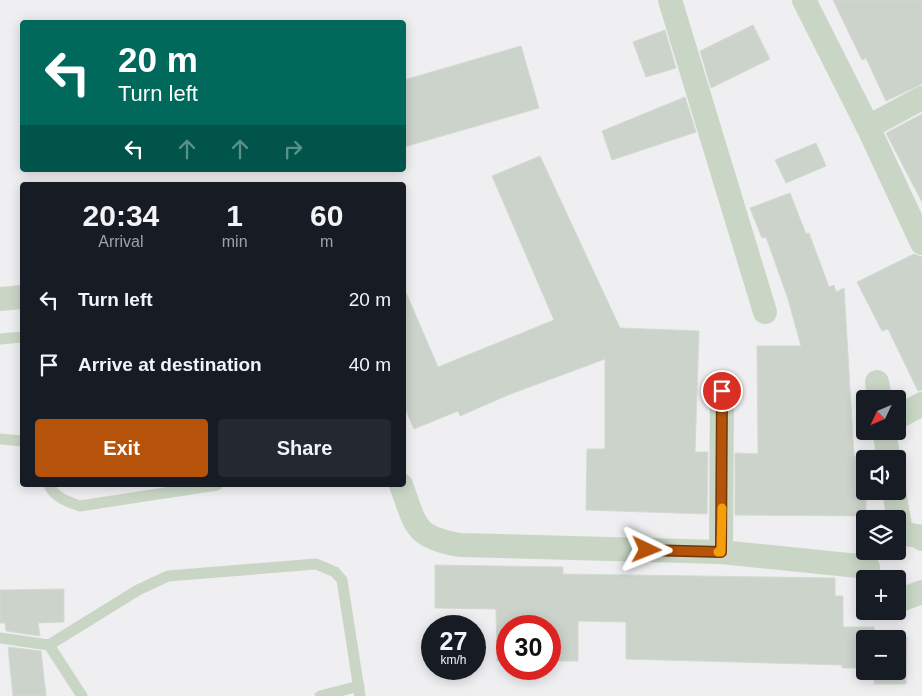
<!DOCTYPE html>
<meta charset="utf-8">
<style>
:root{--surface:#171b24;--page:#242831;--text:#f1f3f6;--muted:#9ea1a6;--accent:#b45309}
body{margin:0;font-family:Arial,sans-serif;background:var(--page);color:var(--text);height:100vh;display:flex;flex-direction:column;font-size:19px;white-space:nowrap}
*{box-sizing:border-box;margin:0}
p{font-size:16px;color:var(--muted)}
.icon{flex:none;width:28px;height:28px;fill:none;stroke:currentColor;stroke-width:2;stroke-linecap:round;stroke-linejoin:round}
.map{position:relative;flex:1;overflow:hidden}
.details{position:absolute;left:20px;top:182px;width:386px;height:305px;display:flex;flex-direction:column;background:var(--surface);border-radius:5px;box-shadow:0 2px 12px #0003}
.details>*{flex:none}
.hud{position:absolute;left:20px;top:20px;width:386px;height:152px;border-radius:5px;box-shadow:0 2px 12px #0003;background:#00695c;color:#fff;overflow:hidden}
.needle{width:32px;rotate:226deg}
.controls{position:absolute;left:856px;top:390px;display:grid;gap:10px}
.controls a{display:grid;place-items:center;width:50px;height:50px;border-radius:5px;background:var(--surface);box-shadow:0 2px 12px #0003;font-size:25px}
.speed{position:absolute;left:421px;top:615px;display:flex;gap:10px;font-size:25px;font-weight:700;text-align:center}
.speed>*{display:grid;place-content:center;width:65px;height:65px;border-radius:50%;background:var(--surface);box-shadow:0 2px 12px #0003;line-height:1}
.speed small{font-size:12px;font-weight:400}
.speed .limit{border:8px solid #d22;background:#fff;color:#111}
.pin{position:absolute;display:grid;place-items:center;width:42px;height:42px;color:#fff;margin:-21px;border:2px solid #fff;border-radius:50%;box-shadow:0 1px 5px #0007}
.me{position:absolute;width:55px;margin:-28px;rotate:92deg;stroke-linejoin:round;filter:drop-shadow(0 0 4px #0008)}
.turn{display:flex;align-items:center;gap:18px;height:105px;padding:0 15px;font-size:22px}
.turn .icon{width:65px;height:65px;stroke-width:2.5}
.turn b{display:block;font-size:35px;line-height:42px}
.lanes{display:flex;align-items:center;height:48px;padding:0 15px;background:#0003;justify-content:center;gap:25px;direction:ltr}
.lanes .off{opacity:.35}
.eta{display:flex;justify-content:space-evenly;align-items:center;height:85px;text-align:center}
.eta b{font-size:30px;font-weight:600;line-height:35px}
.button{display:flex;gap:10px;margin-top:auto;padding:10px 15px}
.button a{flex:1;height:58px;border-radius:5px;background:var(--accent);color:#fff;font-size:20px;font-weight:600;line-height:58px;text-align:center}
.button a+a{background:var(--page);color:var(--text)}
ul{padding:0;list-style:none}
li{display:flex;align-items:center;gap:15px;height:65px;padding:0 15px}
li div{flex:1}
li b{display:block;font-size:19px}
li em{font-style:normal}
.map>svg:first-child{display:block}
.building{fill:#ccd3cb;stroke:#d3dad3}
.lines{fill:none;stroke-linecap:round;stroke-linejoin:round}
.service{stroke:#c9d6c5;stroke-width:11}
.minor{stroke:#c9d6c5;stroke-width:24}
.route-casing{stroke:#753606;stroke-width:12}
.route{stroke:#b45309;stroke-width:9}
.slow{stroke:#f59e0b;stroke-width:9}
</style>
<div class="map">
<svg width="922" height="696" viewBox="0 0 922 696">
<rect width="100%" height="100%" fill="#efeff1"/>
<!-- building -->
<g class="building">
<path d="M833 0H922V84L886 101 866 58 862 60Z"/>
<path d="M753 25 770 59 711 88 700 51Z"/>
<path d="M665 30 676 68 646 77 633 42Z"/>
<path d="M521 46 539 108 404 147V80Z"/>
<path d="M685 97 696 132 612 160 602 131Z"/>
<path d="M922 114V202L886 133Z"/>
<path d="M816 143 826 166 786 183 775 160Z"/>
<path d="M540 156 620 328 699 331 695 452H708L707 514 586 510 587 449H605V359L508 395 460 416 458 411 414 429 404 406V288L438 367 554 320 492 176Z"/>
<path d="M790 193 806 234 809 233 829 287 834 285 836 292 844 288 854 456H866V516L735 515V453L758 454 757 346H801L788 299 766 237 762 238 750 208Z"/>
<path d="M914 254 922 257V390L918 391 888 329 882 331 857 282Z"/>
<path d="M435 565 563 567V574L835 578V596H843V627H874V637H907L906 684H874V671H898V639H865V668H842V665L626 659V622L578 621V661H550V626H508V661H497L496 609 435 608Z"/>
<path d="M64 589V622L38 623 40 636 6 631 5 623H0V590Z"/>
<path d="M8 647 41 651 46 696H13Z"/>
</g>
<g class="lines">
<!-- service -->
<g class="service">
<path d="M0 339 22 337"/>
<path d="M0 439 22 441"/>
<path d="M49 485C54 497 68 502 80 506L217 485"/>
<path d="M0 638 49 645 82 696"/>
<path d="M49 645 138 590 168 576 316 564 335 572 342 580 360 696"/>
<path d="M320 696 359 686"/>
</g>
<!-- minor -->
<g class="minor">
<path d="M670 0 765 312"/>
<path d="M804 0 868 127 922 243"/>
<path d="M868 127 922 98"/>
<path d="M0 299 22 297"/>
<path d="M877 382 880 399"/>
<path d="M898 417 922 404"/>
<path d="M884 431 889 459"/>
<path d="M401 485C416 525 413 537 460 545L721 552 868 567"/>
<path d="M894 491 901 532"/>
<path d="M898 533 918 536 922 539"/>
<path d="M721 552 722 391"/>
<path d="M898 598 903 599 922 592"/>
</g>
</g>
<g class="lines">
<!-- route casing -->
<g class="route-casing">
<path id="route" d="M647 550 721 552 722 391"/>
</g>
<!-- route -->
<use href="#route" class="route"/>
<!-- slow -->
<path class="slow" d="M718 552H721L722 508"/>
</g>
</svg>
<div class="controls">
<a><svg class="needle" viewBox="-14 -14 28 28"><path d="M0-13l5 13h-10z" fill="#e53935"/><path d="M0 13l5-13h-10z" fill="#9ea1a6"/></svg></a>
<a><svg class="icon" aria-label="sound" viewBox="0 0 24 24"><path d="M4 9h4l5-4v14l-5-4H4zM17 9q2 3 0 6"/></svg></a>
<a><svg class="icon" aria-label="layers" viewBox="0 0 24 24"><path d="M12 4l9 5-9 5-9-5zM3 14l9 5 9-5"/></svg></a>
<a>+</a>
<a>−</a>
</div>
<div class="speed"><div>27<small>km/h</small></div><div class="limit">30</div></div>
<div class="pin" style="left:722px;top:391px;background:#d93025"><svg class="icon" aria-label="arrive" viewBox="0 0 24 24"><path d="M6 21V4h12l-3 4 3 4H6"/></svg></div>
<svg class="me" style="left:647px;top:550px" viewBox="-20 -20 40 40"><path d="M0-17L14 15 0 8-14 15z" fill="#b45309" stroke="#fff" stroke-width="4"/></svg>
<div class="hud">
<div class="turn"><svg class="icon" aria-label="left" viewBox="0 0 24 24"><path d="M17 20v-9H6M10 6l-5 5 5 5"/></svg><div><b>20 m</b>Turn left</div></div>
<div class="lanes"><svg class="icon" aria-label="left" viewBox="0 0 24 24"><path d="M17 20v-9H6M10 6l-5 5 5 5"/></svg><svg class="icon off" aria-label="ahead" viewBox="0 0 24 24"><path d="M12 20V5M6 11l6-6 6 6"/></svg><svg class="icon off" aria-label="ahead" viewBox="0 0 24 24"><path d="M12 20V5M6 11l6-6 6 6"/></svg><svg class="icon off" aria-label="right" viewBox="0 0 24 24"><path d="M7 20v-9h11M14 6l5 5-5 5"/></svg></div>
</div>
<section class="details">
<div class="eta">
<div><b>20:34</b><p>Arrival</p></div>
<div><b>1</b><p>min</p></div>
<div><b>60</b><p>m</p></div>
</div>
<ul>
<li><svg class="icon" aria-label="left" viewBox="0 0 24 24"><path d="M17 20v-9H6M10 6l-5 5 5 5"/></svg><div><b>Turn left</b></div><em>20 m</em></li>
<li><svg class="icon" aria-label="arrive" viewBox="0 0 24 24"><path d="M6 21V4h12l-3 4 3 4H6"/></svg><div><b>Arrive at destination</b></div><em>40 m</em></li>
</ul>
<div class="button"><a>Exit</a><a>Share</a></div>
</section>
</div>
